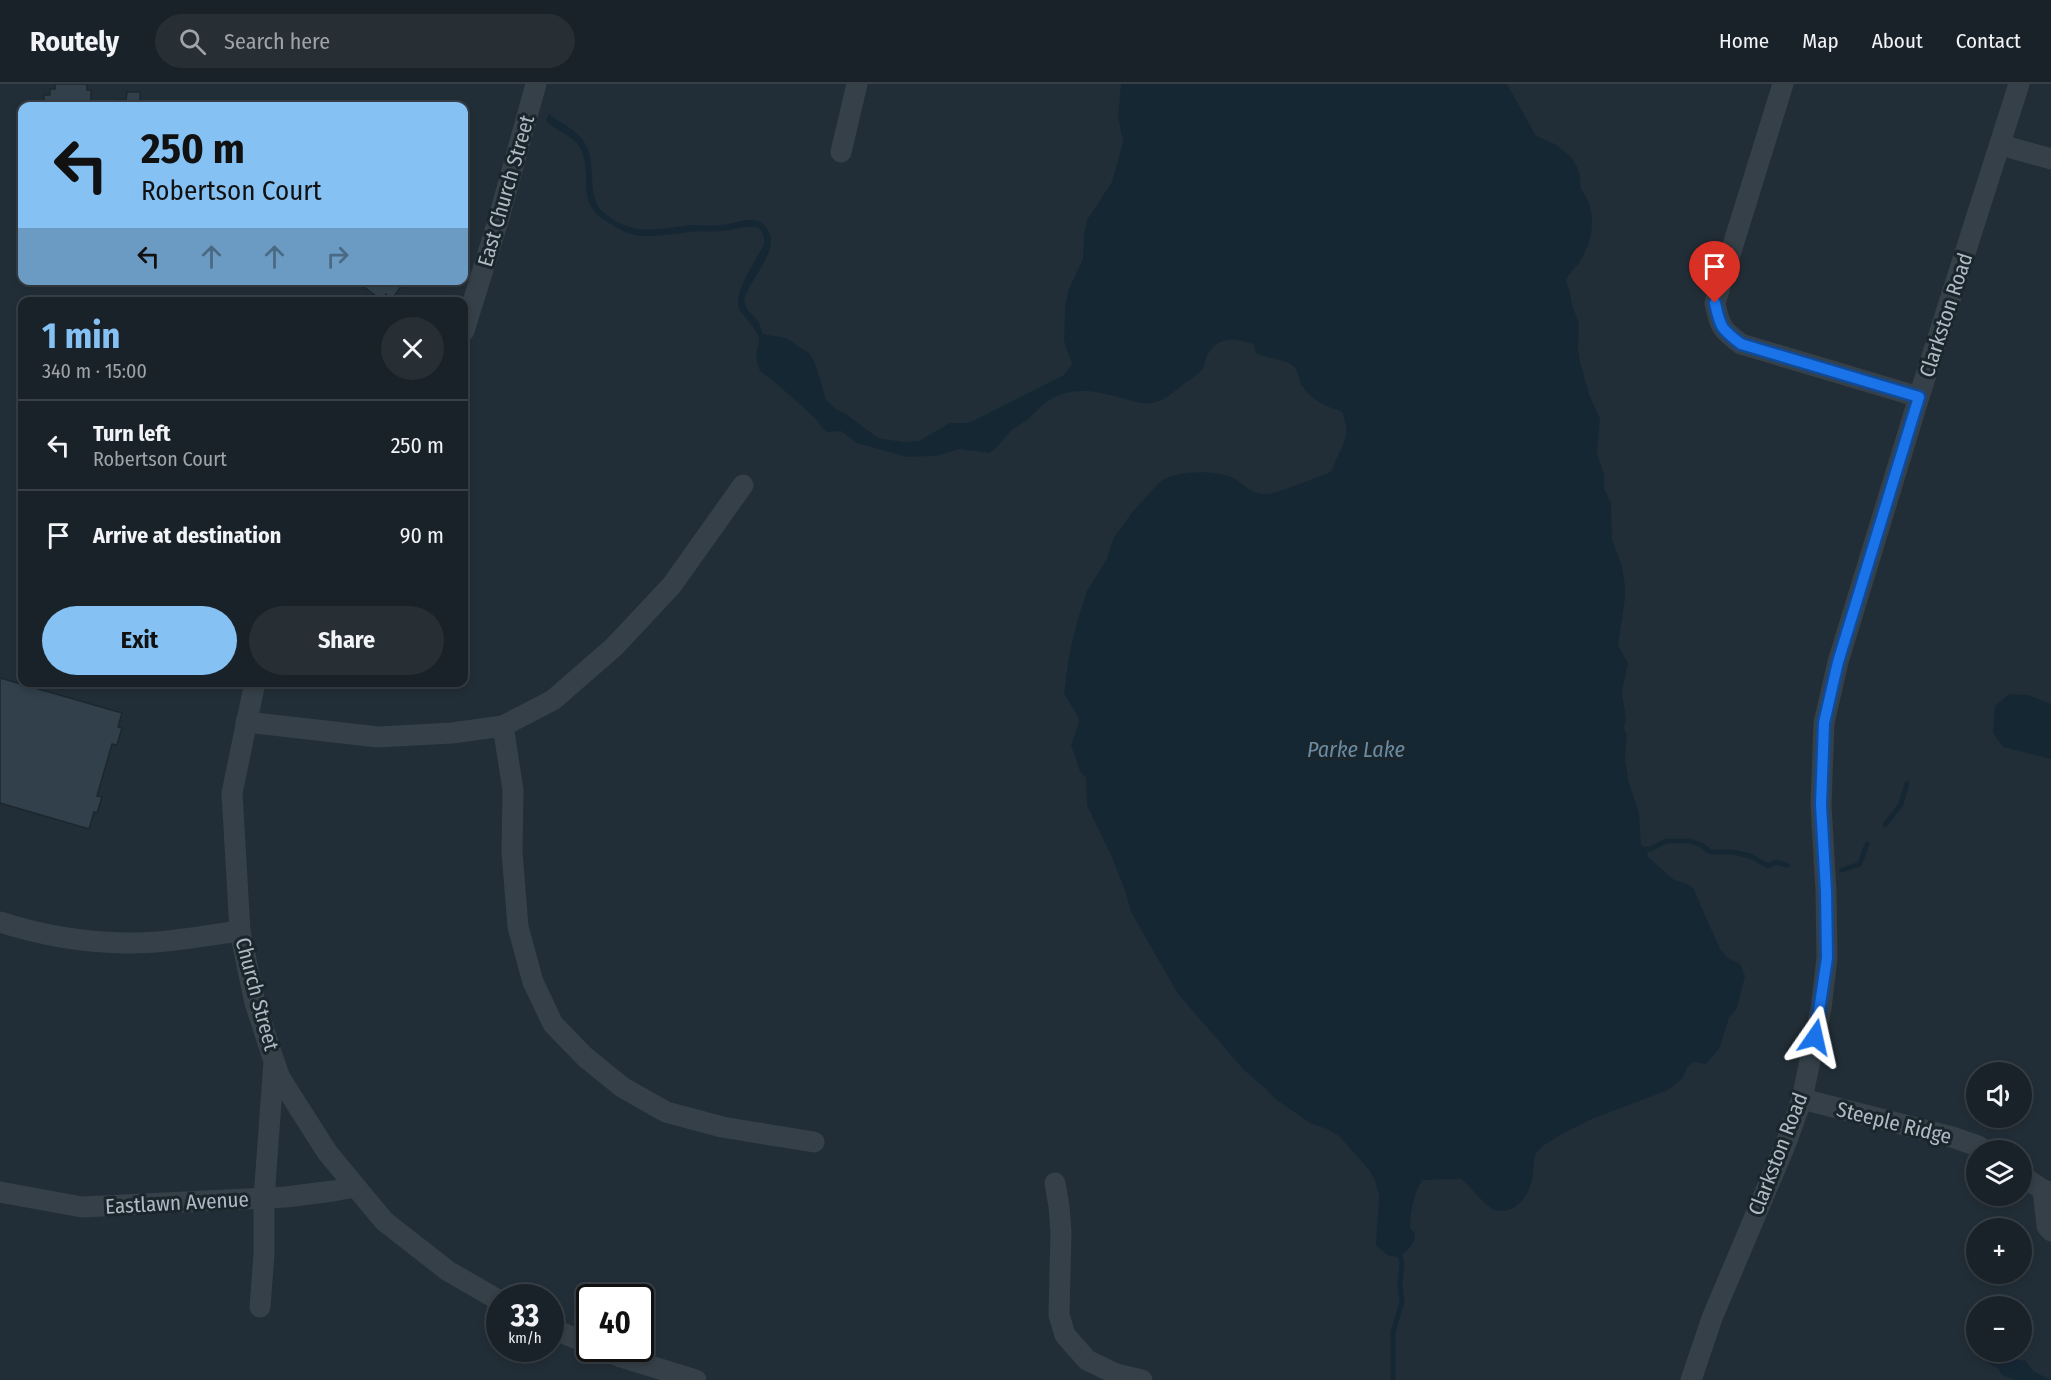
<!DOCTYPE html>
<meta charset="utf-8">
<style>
:root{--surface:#1a2229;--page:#272f35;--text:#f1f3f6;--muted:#9fa4a8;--line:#383f46;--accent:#86c1f3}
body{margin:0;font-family:"Fira Sans Condensed",sans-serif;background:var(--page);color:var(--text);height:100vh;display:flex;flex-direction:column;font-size:22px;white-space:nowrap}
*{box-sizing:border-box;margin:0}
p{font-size:20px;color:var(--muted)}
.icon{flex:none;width:33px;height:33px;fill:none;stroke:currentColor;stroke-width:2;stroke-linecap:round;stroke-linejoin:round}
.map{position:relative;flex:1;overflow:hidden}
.details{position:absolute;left:18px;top:213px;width:450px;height:390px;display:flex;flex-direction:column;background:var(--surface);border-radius:12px;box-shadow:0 3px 9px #0003,0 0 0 2px var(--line)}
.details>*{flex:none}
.top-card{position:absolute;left:18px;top:18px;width:450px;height:183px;border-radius:12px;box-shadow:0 3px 9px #0003,0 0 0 2px var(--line);background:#86c1f3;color:#111;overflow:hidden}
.controls{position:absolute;left:1966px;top:978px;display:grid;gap:12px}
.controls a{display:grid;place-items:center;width:66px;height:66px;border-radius:50%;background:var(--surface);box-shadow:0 3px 9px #0003,0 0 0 2px var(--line);font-size:30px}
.speed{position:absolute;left:486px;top:1200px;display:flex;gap:12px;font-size:30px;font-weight:700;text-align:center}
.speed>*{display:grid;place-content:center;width:78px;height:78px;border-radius:50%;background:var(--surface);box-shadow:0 3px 9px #0003,0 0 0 2px var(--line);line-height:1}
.speed small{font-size:15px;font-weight:400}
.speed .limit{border:3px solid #111;border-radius:9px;background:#fff;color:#111}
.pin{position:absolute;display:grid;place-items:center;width:51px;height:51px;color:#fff;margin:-62px -26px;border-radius:50% 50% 50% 0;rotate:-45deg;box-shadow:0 0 6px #0007}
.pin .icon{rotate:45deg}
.me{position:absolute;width:66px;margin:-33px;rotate:11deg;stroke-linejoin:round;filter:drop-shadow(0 0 4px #0008)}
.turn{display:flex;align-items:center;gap:21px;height:126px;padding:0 24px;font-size:27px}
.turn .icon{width:78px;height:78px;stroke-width:2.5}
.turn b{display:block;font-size:42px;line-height:51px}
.lanes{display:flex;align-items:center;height:57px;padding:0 24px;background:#0003;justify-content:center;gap:30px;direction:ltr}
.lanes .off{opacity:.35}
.round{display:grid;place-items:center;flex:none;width:63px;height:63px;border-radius:32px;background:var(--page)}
.headline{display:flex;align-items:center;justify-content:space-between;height:102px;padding:0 24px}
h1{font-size:36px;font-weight:700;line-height:45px;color:var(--accent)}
.button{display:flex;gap:12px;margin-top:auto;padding:12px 24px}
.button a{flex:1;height:69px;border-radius:36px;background:var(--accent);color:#111;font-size:24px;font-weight:700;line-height:69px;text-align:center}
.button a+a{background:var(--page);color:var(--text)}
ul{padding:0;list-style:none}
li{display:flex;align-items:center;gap:18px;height:90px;padding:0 24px;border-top:2px solid var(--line)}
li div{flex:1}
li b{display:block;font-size:22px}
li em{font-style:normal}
header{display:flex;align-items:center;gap:36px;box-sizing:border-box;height:84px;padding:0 30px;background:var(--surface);border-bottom:2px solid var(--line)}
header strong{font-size:28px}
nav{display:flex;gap:33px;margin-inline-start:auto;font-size:21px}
.search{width:420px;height:54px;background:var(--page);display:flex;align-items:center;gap:15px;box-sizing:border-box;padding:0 21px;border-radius:33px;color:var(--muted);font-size:22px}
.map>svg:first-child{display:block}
.water{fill:#162734}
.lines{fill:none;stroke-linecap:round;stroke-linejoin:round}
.stream{stroke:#162734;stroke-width:5}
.building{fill:#31404b;stroke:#1c272e;stroke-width:1.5}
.minor{stroke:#354048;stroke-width:21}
.route-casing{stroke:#114b97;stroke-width:15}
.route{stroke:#1a73e8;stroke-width:10}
.labels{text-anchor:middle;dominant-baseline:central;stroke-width:6;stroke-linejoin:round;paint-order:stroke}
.street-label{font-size:21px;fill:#afbbc4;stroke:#1a252c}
.water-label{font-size:22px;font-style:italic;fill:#6a8ba2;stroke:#1a252c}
</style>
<header>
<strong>Routely</strong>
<div class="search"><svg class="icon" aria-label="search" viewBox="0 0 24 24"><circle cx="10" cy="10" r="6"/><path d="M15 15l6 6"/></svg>Search here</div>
<nav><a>Home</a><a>Map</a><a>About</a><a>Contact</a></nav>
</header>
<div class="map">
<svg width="2051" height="1296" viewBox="0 0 2051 1296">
<rect width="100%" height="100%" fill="#222e37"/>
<!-- water -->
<g class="water">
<path d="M1121 0H1507L1536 52 1557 61 1572 74 1579 87 1581 105C1598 127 1594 156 1579 179 1574 186 1568 189 1566 198L1569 204 1572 222 1579 238 1578 265 1580 278 1589 310 1600 335 1597 369 1604 390V404L1611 419 1612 455 1622 483 1625 501V514L1618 561 1628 579 1622 608 1626 635 1624 644 1627 651 1625 674 1629 699 1639 729 1641 760 1647 766 1648 773 1674 796 1685 799 1693 804 1720 865 1728 874 1740 880 1745 892 1737 924 1729 934 1719 965 1706 980 1693 978 1688 983 1682 995 1668 1006 1592 1035 1564 1049 1544 1061 1535 1070C1533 1081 1534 1092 1530 1103 1525 1118 1507 1134 1491 1124 1480 1116 1471 1103 1461 1095L1422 1096C1414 1109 1410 1128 1410 1144L1415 1149C1416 1160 1406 1169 1396 1173L1387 1171 1376 1161 1379 1111 1375 1097 1370 1087 1339 1052 1327 1045 1310 1039 1274 1014 1267 1006 1244 986 1178 910 1131 828 1126 809 1112 773 1087 722 1086 694 1080 687 1071 661 1079 639 1078 633 1064 609 1069 572 1077 538 1087 507 1107 475 1113 455 1133 427 1160 398C1173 386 1220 385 1235 395 1245 401 1250 409 1263 410 1274 411 1296 401 1307 397 1315 393 1326 392 1332 386 1340 361 1353 357 1342 328 1337 325 1334 325 1329 323 1319 319 1308 311 1302 302 1297 295 1300 287 1292 281 1280 274 1267 275 1256 269L1253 260C1235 255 1219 251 1208 270 1205 275 1205 280 1203 284 1199 290 1191 295 1185 299 1171 310 1160 322 1140 319 1114 313 1084 300 1057 312 1045 317 1037 327 1028 335 1023 339 1017 342 1012 346 1003 354 1000 363 989 369L960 365 936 372 907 373 857 359 841 347 827 348C821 344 820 338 815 334 797 318 780 301 760 287 758 282 756 275 756 269 757 265 760 260 759 255 756 242 744 235 739 224 733 208 757 175 764 160 765 154 763 147 758 144 751 140 730 147 722 147 711 148 700 147 690 148 670 150 650 155 631 150 622 148 614 142 606 137 574 118 594 91 580 64 573 50 555 48 546 36L549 30C563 41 579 46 587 63 596 81 587 115 603 128 613 136 626 144 640 145 656 147 673 143 690 141 700 141 711 142 722 141 733 140 748 133 758 137 765 139 770 148 771 155 773 173 748 198 744 217L747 225 758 237 763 250 786 254 810 270 815 279 826 315 836 325 846 330 878 354 903 358 919 357 950 339H967L975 336 1064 291 1072 280 1064 257 1065 224 1068 207 1083 174 1084 151 1087 136 1112 98 1123 58 1118 32Z"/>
<path d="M2009 610 2028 611 2051 620V675L2003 663 1993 649 1995 622Z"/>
<path d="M1987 1268 1999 1273 2026 1277 2033 1287 2051 1296H2015L2002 1291 1998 1284 1977 1273 1978 1269 1984 1270Z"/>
</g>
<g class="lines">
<!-- stream -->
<g class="stream">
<path d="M1885 741 1901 720 1907 699"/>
<path d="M1646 765H1651L1666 757H1691L1703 762 1710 768H1732L1750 772 1768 782 1776 778 1787 781"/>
<path d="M1842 786 1860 780 1867 760"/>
<path d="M1393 1296V1248L1402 1218 1400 1201 1402 1179 1400 1172"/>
</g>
</g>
<!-- building -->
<g class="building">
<path d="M55 0H87V6H91V22H44V11H50V5H55Z"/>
<path d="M127 8H140V17H149L148 22H116V16H126Z"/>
<path d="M354 196H404L405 197 392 215 386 210 382 216Z"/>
<path d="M0 594 122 629 118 643 122 644 117 661 112 660 97 712 102 713 97 729 94 728 89 745 0 719Z"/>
</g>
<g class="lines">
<!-- minor -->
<g class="minor">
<path d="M1783 0 1715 219C1720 243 1721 245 1741 260L1919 313"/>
<path d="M2001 61 2051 75"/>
<path d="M841 68 857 0"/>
<path d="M464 247 498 137 536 0"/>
<path d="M743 401 672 501 614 563 553 616 503 642 513 706 512 768 518 843 533 898 553 940 585 973 622 1003 666 1028 722 1043 814 1058"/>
<path d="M255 598 232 709 240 847 255 919 274 977 264 1114V1170L260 1223"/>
<path d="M246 638 378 653 452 649 503 642"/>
<path d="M0 838C40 851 81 858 124 859 162 860 202 852 240 847"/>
<path d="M275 980 280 994 327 1068 384 1137 448 1187 500 1217"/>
<path d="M1802 1015 1952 1053 1978 1062 1985 1066"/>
<path d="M2022 1092 2043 1106 2051 1108"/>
<path d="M1055 1099 1059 1122 1061 1148 1059 1231 1065 1251 1087 1276 1116 1290 1142 1296"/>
<path d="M2043 1106 2047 1142 2051 1147"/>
<path d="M0 1108 82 1123 286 1113 333 1107 355 1103"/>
<path d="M550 1244 590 1260"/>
<path d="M600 1264 621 1273 696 1296"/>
<path d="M1691 1296 1712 1234 1786 1059 1802 1015 1821 924 1827 874 1826 807 1821 721 1824 639 1838 578 1919 313 2019 0"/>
</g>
</g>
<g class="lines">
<!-- route casing -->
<g class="route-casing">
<path id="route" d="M1715 219C1720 243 1721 245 1741 260L1919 313 1838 578 1824 639 1821 721 1826 807 1827 874 1815 953"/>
</g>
<!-- route -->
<use href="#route" class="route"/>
</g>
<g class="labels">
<!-- street labels -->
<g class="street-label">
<text transform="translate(506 107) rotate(-74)">East Church Street</text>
<text transform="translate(1946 231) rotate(-72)">Clarkston Road</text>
<text transform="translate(257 910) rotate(75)">Church Street</text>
<text transform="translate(1894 1039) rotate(14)">Steeple Ridge</text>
<text transform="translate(1778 1070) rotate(-69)">Clarkston Road</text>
<text transform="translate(177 1119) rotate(-3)">Eastlawn Avenue</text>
</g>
<!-- water labels -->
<g class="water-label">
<text x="1356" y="665">Parke Lake</text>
</g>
</g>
</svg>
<div class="controls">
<a><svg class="icon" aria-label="sound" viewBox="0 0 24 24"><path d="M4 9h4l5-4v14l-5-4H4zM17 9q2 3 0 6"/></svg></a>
<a><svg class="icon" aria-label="layers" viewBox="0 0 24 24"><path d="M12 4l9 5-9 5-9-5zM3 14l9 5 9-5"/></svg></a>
<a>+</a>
<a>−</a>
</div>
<div class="speed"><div>33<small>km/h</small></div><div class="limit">40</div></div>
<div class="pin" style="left:1715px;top:219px;background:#d93025"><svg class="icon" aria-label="arrive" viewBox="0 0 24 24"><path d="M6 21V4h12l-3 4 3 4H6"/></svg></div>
<svg class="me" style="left:1815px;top:953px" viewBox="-20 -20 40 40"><path d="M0-17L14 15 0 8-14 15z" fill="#1a73e8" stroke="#fff" stroke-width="4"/></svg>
<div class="top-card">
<div class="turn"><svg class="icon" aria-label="left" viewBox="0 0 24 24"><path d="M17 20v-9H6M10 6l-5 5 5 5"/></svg><div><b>250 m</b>Robertson Court</div></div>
<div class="lanes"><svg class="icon" aria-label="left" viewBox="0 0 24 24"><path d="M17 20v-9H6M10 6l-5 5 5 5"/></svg><svg class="icon off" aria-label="ahead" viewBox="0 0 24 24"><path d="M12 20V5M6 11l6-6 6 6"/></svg><svg class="icon off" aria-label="ahead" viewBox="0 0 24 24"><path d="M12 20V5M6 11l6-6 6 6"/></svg><svg class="icon off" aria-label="right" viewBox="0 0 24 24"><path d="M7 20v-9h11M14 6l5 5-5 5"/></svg></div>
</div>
<section class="details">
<div class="headline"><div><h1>1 min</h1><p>340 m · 15:00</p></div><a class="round"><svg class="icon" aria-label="close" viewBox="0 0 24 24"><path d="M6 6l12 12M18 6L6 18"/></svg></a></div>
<ul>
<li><svg class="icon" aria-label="left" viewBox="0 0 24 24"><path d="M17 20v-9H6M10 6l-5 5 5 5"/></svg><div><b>Turn left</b><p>Robertson Court</p></div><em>250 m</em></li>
<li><svg class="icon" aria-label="arrive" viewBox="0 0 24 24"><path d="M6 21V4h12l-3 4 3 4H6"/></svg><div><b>Arrive at destination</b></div><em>90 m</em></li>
</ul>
<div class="button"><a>Exit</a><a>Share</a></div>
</section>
</div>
